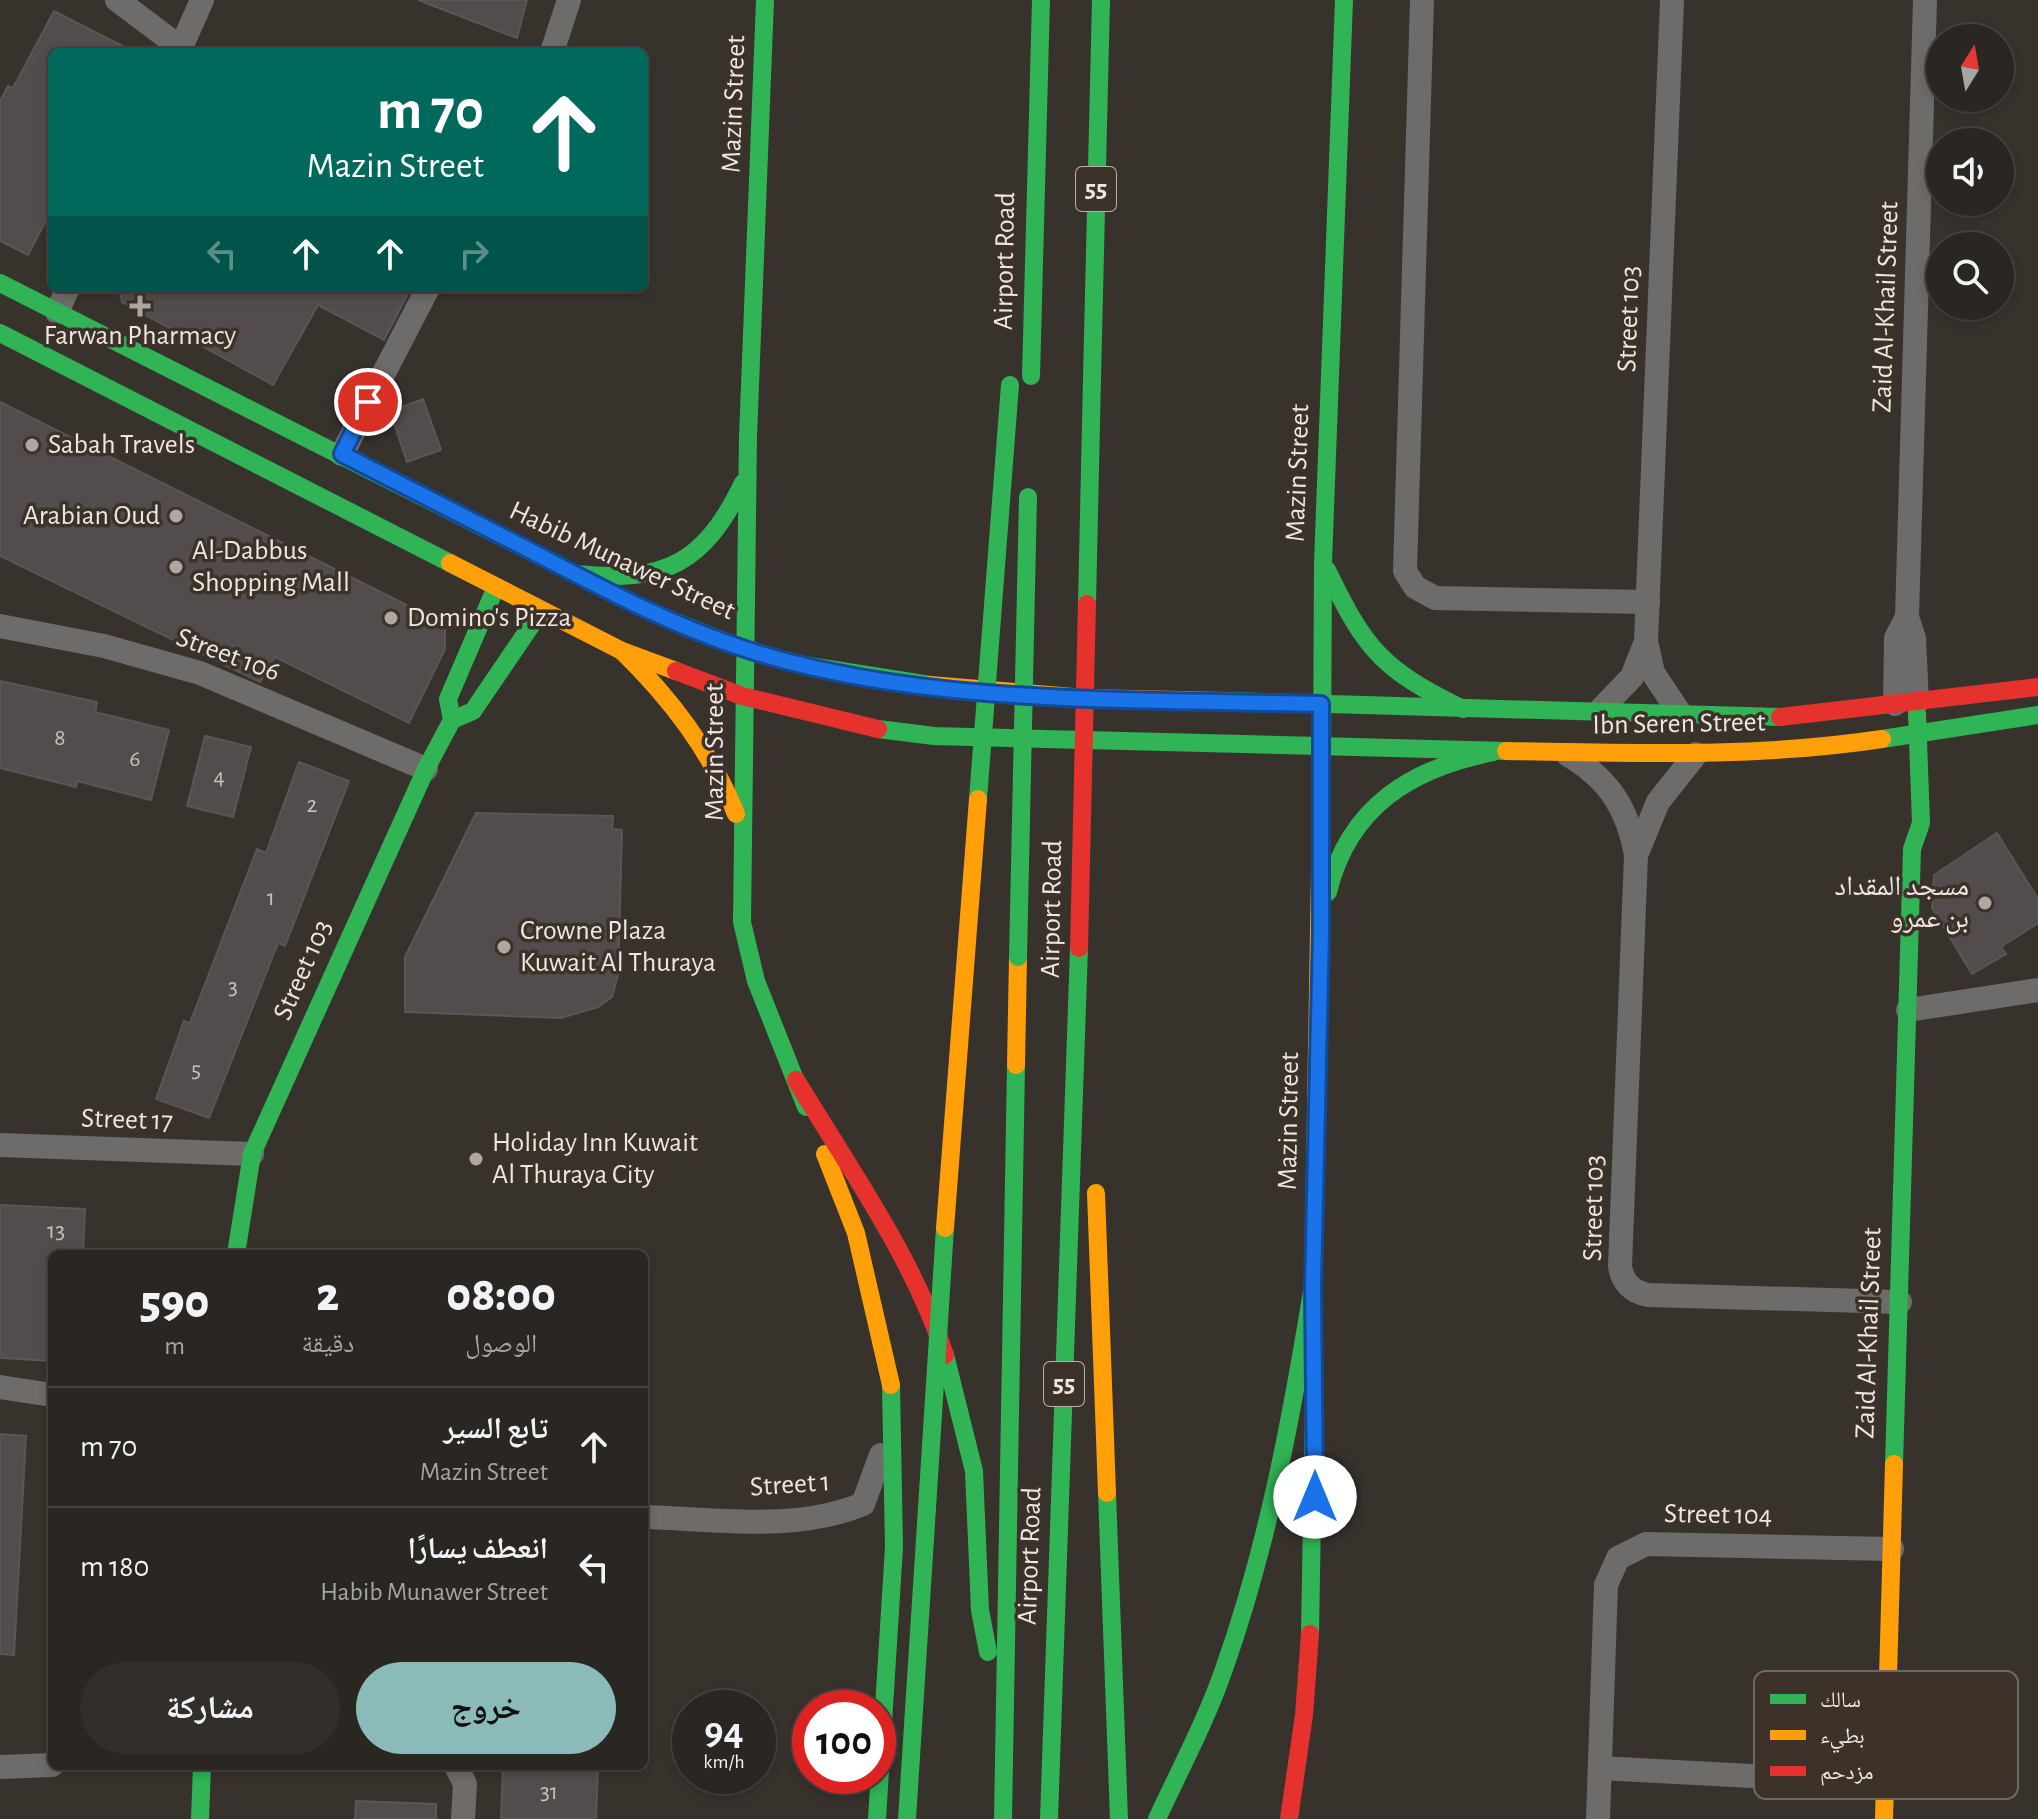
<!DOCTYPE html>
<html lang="ar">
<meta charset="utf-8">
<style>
:root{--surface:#2a2622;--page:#322e2a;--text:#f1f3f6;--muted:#a5a5a5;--line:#464340;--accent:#8bbbb9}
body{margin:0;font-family:"Alegreya Sans","Noto Naskh Arabic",sans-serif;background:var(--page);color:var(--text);direction:rtl;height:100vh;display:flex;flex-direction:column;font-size:30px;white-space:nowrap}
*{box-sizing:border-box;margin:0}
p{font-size:26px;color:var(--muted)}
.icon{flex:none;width:44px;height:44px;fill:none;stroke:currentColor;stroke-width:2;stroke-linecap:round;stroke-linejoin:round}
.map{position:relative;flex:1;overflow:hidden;direction:ltr}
.panel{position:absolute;left:48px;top:1250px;width:600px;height:520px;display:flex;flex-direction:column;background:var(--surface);border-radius:12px;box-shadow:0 4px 12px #0003,0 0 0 2px var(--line);direction:rtl}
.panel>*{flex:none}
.top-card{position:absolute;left:48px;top:48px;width:600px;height:244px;border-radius:12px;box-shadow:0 4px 12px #0003,0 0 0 2px var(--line);direction:rtl;background:#00695c;color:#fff;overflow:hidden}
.needle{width:52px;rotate:11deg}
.tools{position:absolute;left:1926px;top:24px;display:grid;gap:16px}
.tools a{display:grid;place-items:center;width:88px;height:88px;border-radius:50%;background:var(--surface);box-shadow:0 4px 12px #0003,0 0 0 2px var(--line);font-size:40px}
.speed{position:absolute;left:672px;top:1690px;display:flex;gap:16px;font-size:40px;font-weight:700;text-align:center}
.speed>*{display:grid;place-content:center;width:104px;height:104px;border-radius:50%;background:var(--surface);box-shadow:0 4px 12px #0003,0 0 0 2px var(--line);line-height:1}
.speed small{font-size:20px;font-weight:400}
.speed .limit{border:12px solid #d22;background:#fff;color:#111}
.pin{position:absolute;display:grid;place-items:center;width:68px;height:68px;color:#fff;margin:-34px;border:4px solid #fff;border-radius:50%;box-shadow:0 2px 8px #0007}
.me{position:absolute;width:88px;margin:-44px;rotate:0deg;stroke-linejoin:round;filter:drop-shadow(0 0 6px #0008)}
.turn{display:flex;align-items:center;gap:28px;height:168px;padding:0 32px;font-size:36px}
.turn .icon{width:104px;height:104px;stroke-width:2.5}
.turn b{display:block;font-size:56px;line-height:68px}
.lanes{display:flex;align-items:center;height:76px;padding:0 32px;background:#0003;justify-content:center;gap:40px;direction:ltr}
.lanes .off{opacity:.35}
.eta{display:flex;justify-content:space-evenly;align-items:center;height:136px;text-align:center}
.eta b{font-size:48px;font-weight:800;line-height:56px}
.action{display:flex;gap:16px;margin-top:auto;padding:16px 32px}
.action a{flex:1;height:92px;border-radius:48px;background:var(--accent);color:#111;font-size:32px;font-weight:800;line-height:92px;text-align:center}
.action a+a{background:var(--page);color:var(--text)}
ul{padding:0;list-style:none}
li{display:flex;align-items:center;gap:24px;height:120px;padding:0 32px;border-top:2px solid var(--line)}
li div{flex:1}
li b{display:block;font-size:30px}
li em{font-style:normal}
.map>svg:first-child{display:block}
.building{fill:#524d4c;stroke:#5b5656;stroke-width:2}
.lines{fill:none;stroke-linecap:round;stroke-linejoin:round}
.street{stroke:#6e6b6b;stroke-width:24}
.fast{stroke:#30b455;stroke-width:18}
.slow{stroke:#ff9f0a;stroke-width:18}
.jam{stroke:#e5322d;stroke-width:18}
.fast-bridge{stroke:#30b455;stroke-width:18}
.slow-bridge{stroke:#ff9f0a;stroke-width:18}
.jam-bridge{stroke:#e5322d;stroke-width:18}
.route-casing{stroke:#114b97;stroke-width:20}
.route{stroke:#1a73e8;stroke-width:14}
.poi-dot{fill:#aea8a2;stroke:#3c3229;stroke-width:3}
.labels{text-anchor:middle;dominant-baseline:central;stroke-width:7;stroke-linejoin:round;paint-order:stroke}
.number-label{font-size:24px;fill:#c7c0bc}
.shield{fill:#3c3229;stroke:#b9b1aa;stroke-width:2}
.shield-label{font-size:26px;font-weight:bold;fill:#eee7e1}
.street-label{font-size:28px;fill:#eee7e1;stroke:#3c3229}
.poi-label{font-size:28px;fill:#eee7e1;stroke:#3c3229;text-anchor:start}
.key{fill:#3c3229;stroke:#716860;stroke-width:2}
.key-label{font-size:22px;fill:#eee7e1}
</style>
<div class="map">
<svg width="2038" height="1819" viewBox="0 0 2038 1819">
<rect width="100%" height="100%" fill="#38322d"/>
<!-- building -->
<g class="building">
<path d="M418 0H527L517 38Z"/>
<path d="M54 11 134 52H52V209L28 255 0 241V101L8 86 13 88Z"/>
<path d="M119 288H411L384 340 318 305 273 385 122 302Z"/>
<path d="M423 399 441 450 407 462 390 411Z"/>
<path d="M0 402 445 624V649L409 723 275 657 260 682 0 556Z"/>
<path d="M0 681 97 702 95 712 169 730 151 800 77 781 76 787 0 768Z"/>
<path d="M205 736 251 747 233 817 187 806Z"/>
<path d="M299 762 349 781 285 946 278 943 209 1118 156 1099 184 1021 190 1023 257 849 266 853Z"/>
<path d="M476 813 613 816 612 829 622 830 618 975 612 997 598 1007 561 1018 405 1012V957Z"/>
<path d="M1997 833 2038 899V923L2001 947 2006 954 1972 974 1932 908 1934 875Z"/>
<path d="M0 1205 85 1209 83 1254H52V1361L0 1358Z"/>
<path d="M0 1434 26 1436 14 1655 0 1654Z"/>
<path d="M503 1766H598L596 1819H501Z"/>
<path d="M356 1801 436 1804V1819H355Z"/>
</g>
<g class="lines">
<!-- street -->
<g class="street">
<path d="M117 0 181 48"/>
<path d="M1422 0 1405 571 1415 587 1435 598 1648 602"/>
<path d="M1672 0 1646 641 1653 673 1681 715"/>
<path d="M179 52 202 0"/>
<path d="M552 52 569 0"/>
<path d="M57 312 68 288"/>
<path d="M342 454 428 288"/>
<path d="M0 626 104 646 200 673 426 769"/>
<path d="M1917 702 1914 638 1907 617 1925 0"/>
<path d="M1895 704 1896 638 1907 617"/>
<path d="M1601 709 1632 677 1645 644"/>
<path d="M1568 755C1609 779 1628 809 1636 855L1620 1266C1622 1282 1632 1292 1648 1295L1900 1302"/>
<path d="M1637 853 1658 802 1696 754"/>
<path d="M1908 1010 2038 990"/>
<path d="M0 1145 252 1154"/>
<path d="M0 1387 52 1395"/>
<path d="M644 1517C715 1519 796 1532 863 1504L881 1455"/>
<path d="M456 1766 465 1784 463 1819"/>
<path d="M0 1767 52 1765"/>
<path d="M1600 1768 1885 1783"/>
<path d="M1598 1819 1606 1585 1618 1558 1646 1544 1892 1549"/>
</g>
<!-- fast -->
<g class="fast">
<path d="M765 0 748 437 742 922 756 981 806 1107"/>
<path d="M0 283 644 609 744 649 803 665 930 685"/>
<path d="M0 333 450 563"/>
<path d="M1031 376 1041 0"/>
<path d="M1092 378 1101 0"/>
<path d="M1327 570C1366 651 1382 669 1463 709"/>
<path d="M576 574C665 583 704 564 743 483"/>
<path d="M1226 701 1780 717"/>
<path d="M452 720 473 711 541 611"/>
<path d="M878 729 934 736 1506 751"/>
<path d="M1882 739 2038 715"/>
<path d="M1322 753 1323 563 1344 0"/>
<path d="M1328 892C1349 806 1412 768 1494 752"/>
<path d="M236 1254 252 1154 426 769 452 720 448 699 496 587"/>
<path d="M945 1355 974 1471 980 1610 988 1652"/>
<path d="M1894 1464 1912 849 1921 823 1917 713"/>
<path d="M1107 1493 1119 1819"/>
<path d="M1310 1634 1314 1398"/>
<path d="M200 1819 202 1766"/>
<path d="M877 1819 894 1547 891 1385"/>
<path d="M1003 1819 1016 1065"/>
<path d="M1049 1819 1079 948"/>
<path d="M1157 1819C1180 1769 1206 1721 1224 1669 1268 1545 1292 1415 1313 1285"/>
</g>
<!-- slow -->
<g class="slow">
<path d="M450 563 622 651 676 671"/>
<path d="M622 651C671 699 710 750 736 814"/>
<path d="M930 685 1085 698 1226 701"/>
<path d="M1506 751C1632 753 1757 758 1882 739"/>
<path d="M1016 1065 1018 957"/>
<path d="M825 1154 856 1233 891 1385"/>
<path d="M1096 1193 1107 1493"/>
<path d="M1313 1285 1322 753"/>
<path d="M1884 1819 1894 1464"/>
</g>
<!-- jam -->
<g class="jam">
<path d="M676 671 742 696 878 729"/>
<path d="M1780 717 2038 687"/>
<path d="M796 1080C849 1168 913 1257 945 1355"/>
<path d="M1289 1819 1304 1715 1310 1634"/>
</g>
<!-- fast-bridge -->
<g class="fast-bridge">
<path d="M1087 604 1092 378"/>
<path d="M978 799 1010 385"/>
<path d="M1018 957 1028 497"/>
<path d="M907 1819 945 1228"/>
</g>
<!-- slow-bridge -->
<path class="slow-bridge" d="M945 1228 978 799"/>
<!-- jam-bridge -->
<path class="jam-bridge" d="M1079 948 1087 604"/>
</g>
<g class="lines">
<!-- route casing -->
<g class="route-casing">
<path id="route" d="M368 402 342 454C405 487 468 518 531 551 600 587 670 625 745 649 918 706 1139 699 1321 704V933L1313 1285 1315 1497"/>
</g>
<!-- route -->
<use href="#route" class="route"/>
</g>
<!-- markers -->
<g class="poi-dot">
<path d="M136 294h8v8h8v8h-8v8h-8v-8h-8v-8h8z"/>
<circle cx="32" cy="445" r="8"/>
<circle cx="176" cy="516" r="8"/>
<circle cx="176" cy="567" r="8"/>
<circle cx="391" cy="618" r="8"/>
<circle cx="1985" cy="903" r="8"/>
<circle cx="504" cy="947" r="8"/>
<circle cx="476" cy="1159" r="8"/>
</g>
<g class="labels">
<!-- number labels -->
<g class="number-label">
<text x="60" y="738">8</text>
<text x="135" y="759">6</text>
<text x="219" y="777">4</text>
<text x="312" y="805">2</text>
<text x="271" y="898">1</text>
<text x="233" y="987">3</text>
<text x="196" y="1070">5</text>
<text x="56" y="1231">13</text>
<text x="549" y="1792">31</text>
</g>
<!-- shield labels -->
<g class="shield">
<rect x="1076" y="167" width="40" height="44" rx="6"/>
<rect x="1044" y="1362" width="40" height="44" rx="6"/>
</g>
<g class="shield-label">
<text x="1096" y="189">55</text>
<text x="1064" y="1384">55</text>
</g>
<!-- street labels -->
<g class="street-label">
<text transform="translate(734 104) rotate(-88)">Mazin Street</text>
<text transform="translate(1005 261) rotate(-89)">Airport Road</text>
<text transform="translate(1886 307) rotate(-88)">Zaid Al-Khail Street</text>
<text transform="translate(1629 319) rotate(-88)">Street 103</text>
<text transform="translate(1298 473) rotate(-88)">Mazin Street</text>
<text transform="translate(622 561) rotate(25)">Habib Munawer Street</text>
<text transform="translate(228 655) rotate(20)">Street 106</text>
<text transform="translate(1679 724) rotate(-1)">Ibn Seren Street</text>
<text transform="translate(715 752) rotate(-90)">Mazin Street</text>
<text transform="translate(1052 909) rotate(-89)">Airport Road</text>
<text transform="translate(303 970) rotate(-66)">Street 103</text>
<text transform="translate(127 1120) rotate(2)">Street 17</text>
<text transform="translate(1289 1121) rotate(-89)">Mazin Street</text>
<text transform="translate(1594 1208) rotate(-89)">Street 103</text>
<text transform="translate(1869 1333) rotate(-88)">Zaid Al-Khail Street</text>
<text transform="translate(790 1485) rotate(-4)">Street 1</text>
<text transform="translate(1718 1515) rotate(1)">Street 104</text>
<text transform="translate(1030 1556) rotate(-88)">Airport Road</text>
</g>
<!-- poi labels -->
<g class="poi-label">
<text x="140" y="336" text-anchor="middle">Farwan Pharmacy</text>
<text x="48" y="445">Sabah Travels</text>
<text x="160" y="516" text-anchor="end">Arabian Oud</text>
<text x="192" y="551">Al-Dabbus<tspan x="192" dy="32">Shopping Mall</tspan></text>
<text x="407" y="618">Domino's Pizza</text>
<text x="1969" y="887" text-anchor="end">مسجد المقداد<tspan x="1969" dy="32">بن عمرو</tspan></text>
<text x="520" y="931">Crowne Plaza<tspan x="520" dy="32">Kuwait Al Thuraya</tspan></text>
<text x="492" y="1143">Holiday Inn Kuwait<tspan x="492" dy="32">Al Thuraya City</tspan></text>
</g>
</g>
<!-- legend -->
<rect x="1754" y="1671" width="264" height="128" rx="12" class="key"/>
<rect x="1770" y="1694" width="36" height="10" fill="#30b455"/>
<rect x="1770" y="1730" width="36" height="10" fill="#ff9f0a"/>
<rect x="1770" y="1766" width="36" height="10" fill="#e5322d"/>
<g class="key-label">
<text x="1820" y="1707">سالك</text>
<text x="1820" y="1743">بطيء</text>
<text x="1820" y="1779">مزدحم</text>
</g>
</svg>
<div class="tools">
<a><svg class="needle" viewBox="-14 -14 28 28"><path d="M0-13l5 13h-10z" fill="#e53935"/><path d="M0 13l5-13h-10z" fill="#a5a5a5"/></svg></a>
<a><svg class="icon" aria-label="sound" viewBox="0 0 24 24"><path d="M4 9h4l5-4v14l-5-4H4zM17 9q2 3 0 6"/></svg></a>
<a><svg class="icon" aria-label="search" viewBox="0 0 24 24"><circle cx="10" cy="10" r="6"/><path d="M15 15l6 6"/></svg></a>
</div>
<div class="speed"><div>94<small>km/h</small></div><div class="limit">100</div></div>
<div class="pin" style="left:368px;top:402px;background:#d93025"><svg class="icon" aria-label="arrive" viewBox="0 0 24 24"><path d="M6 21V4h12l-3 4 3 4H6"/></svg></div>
<svg class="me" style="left:1315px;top:1497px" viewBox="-20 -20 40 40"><circle r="19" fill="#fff"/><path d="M0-13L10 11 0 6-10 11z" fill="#1a73e8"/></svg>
<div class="top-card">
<div class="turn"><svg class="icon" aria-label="ahead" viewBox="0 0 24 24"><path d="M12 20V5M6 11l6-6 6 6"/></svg><div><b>70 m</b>Mazin Street</div></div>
<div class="lanes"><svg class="icon off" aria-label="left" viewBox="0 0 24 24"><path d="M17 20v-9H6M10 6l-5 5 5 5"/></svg><svg class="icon" aria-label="ahead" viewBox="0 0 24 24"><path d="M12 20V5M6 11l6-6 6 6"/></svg><svg class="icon" aria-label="ahead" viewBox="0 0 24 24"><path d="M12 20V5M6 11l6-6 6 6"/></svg><svg class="icon off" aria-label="right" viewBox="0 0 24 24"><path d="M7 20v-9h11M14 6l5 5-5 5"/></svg></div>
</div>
<section class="panel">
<div class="eta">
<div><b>08:00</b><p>الوصول</p></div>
<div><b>2</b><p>دقيقة</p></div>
<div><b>590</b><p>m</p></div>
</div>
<ul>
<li><svg class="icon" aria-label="ahead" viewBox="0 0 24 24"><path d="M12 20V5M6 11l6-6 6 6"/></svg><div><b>تابع السير</b><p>Mazin Street</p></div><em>70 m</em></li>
<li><svg class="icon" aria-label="left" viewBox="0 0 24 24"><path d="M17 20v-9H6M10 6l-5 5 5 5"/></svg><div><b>انعطف يسارًا</b><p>Habib Munawer Street</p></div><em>180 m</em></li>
</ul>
<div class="action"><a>خروج</a><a>مشاركة</a></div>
</section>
</div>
